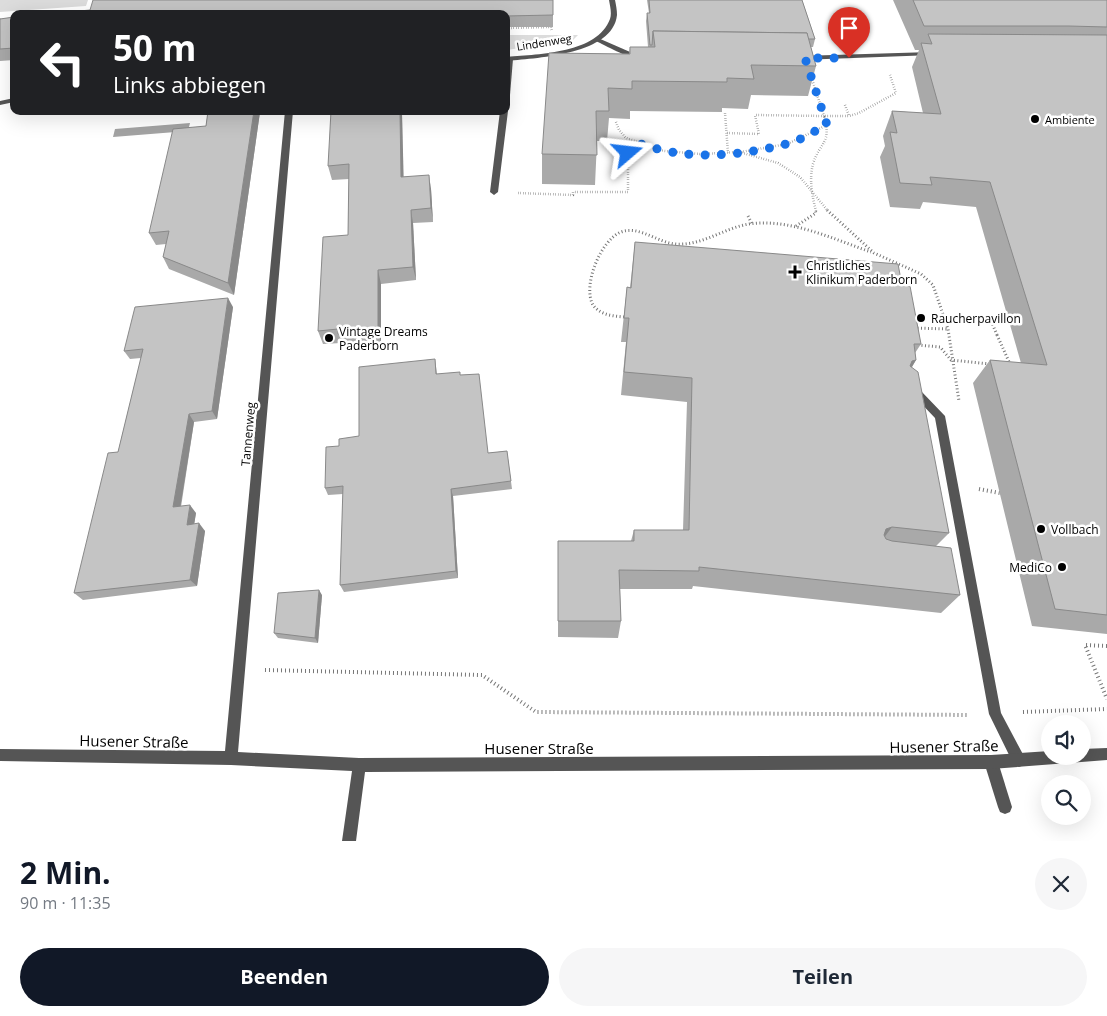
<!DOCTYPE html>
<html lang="de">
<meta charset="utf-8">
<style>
:root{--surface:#fff;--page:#f6f6f7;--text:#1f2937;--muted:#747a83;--accent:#111827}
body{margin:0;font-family:"Open Sans",sans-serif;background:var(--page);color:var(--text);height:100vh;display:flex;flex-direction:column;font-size:19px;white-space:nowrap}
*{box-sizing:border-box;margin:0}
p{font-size:16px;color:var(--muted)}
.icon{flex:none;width:28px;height:28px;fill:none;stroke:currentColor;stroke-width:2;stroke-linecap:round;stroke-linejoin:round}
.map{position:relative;height:841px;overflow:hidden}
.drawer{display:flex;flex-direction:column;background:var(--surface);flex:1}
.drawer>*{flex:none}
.banner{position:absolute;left:10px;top:10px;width:500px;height:105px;border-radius:10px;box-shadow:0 5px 20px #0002;background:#202124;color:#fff;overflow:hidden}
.controls{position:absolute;left:1041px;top:715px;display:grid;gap:10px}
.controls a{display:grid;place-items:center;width:50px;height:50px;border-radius:50%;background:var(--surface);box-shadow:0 5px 20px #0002;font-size:25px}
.pin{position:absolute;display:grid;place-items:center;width:42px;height:42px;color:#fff;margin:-51px -21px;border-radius:50% 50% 50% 0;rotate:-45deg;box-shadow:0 0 5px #0007}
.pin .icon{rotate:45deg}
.me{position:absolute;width:55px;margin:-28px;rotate:73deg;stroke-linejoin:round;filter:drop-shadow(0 0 4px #0008)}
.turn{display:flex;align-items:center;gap:18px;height:105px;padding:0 20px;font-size:22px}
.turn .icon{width:65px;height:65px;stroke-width:2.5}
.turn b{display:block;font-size:35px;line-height:42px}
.round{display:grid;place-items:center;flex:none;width:52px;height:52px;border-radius:26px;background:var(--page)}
.overview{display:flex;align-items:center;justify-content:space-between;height:85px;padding:0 20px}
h1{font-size:30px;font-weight:700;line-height:38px;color:var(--accent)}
.cta{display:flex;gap:10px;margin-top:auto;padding:10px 20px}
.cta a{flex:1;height:58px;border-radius:30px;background:var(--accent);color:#fff;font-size:20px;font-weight:700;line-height:58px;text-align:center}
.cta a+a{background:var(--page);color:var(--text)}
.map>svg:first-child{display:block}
.green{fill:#dcdcdc}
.water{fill:#a3a3a3}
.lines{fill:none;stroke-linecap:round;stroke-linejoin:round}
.path-far2{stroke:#777;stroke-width:2.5;stroke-dasharray:0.5 2;stroke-linecap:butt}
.path-far1{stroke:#777;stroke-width:3;stroke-dasharray:1 2.5;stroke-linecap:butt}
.path{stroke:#777;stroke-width:4;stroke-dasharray:1 3;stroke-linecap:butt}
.service{fill:#555;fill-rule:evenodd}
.minor{fill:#555;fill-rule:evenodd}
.path-bridge{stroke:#777;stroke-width:3;stroke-dasharray:1 2.5;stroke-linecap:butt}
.wall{fill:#a9a9a9}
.shaded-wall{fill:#898989}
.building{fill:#c4c4c4;stroke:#898989}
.route{stroke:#1a73e8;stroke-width:9;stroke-dasharray:0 16.2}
.poi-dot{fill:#000;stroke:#fff;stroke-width:2}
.labels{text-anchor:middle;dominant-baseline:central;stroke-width:5;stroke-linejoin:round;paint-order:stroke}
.far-street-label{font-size:11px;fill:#000;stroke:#fff}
.far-poi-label{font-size:11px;fill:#000;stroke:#fff;text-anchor:start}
.poi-label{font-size:12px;fill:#000;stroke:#fff;text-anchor:start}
.street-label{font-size:12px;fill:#000;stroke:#fff}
.near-street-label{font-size:15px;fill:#000;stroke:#fff}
</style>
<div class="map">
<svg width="1107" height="841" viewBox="0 0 1107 841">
<rect width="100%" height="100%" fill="#fff"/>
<!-- green -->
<g class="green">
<path d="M0 0H88L86 6 0 12Z"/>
<path d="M506 35H578L572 41 506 50Z"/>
</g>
<!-- water -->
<path class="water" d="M190 123 188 131 113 137 115 129Z"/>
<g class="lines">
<!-- path-far2 -->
<g class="path-far2">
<path d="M506 28 551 27 552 32"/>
<path d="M845 105 849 116"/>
<path d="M725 113 728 153"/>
<path d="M616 122 619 130 626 138 664 151 701 154 739 152 778 163 800 177 828 211"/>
<path d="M727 133 759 134 755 115 824 116 812 79"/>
<path d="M741 152 787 144 827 125"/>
<path d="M628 153 641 144"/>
<path d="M518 193 573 195V192H628V153L611 149"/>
<path d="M816 211C812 196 809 179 813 164 820 141 832 144 824 116H849L859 113 896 93 890 75"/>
</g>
<!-- path-far1 -->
<g class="path-far1">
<path d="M827 210 874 253 921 274 933 285 948 329 959 401"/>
<path d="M748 216 752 224"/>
<path d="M796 226 816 213 815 210"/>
<path d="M624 317C613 316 600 315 593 305 582 285 601 240 621 232 639 225 658 243 676 244 702 246 724 228 749 224 790 218 833 239 871 252"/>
<path d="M990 318 997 335"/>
<path d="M914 328 948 329"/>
<path d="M918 345 940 347 951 360 990 364"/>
</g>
<!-- path -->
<g class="path">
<path d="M979 489 1000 493"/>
<path d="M1107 646 1085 645 1107 699"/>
<path d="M265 670 482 675 536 712 969 715"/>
<path d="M1023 712 1107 709"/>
</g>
<!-- service -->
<g class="service">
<path d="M598 38 637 55 643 56 644 57C635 63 607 46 596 41L595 40Z"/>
<path d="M931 52 934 54 933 55 800 60 797 58 800 56Z"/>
<path d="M510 57 513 59 510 95 506 97V62L508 58Z"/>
<path d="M506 109 508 111 498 192 494 195 490 192 500 111H506Z"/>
<path d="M913 389 921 391 945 416 1001 713 1026 760 1024 765 1019 767 1014 765 989 714 935 418 915 397 910 396 908 393 910 390Z"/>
<path d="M991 755 996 757 998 762 1012 807 1010 812 1005 814 1000 812 998 807 984 762 986 757Z"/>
</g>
<!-- minor -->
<g class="minor">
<path d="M609 0H615C616 5 617 10 617 15 613 55 536 58 506 61V57C537 54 597 54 610 19 612 13 610 6 609 0Z"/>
<path d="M14 98V102L0 105V101Z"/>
<path d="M285 111H293L238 752 359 758 991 755 1050 751V756H1082V749L1107 748V760L991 769 365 772 356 841H342L352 771 231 765 0 761V749L225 751Z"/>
</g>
<!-- path-bridge -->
<path class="path-bridge" d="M997 335 1010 364"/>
</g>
<!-- wall -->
<g class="wall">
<path d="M553 0V27H506V14L90 10Z"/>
<path d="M647 0H802L815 39 813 47H811L816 66 808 96 751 95 748 109 722 108V112L630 111V119L609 118 607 141H597L595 185 542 184V154L629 54 630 47H648L646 21 647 13H649Z"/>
<path d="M893 0H1107V634L1032 626 973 383 990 360 1021 363 976 207 923 202 920 209 890 207 880 157 885 146 883 136 892 111 923 113 912 67 919 50H915Z"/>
<path d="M14 17V60L0 61V18L1 19Z"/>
<path d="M208 111H260V112L234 295 169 269 163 257 166 244 156 245 149 233 206 126Z"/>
<path d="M402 114 403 177 431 189 433 222 413 223 416 280 381 284V343L343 347 341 343 323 344 318 331 348 235 349 179 332 180 328 166Z"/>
<path d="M635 242 902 285 921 344 915 353 916 360 912 367 949 533 936 546 960 595 941 613 693 586 692 589H620L621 621 618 638 558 637V541H631L634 530H683L687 402 621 395 626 342H621L627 287 630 288Z"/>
<path d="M233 307 217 419 194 422 181 507 196 513 194 524 205 531 197 586 83 600 74 593 118 452 141 358 130 359 124 351Z"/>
<path d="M435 359 437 374 460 375 488 453 507 451 512 489 453 496 458 578 344 592 340 585 343 494 328 495 325 488 359 436Z"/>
<path d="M322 595 318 643 278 638 274 633Z"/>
</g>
<!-- shaded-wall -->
<g class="shaded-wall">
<path d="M254 111H260V112L234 295 228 283Z"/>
<path d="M400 111H401L402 114 404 191 401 177Z"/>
<path d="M429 175 431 189 433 222 431 208Z"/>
<path d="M411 210 413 223 416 280 413 267Z"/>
<path d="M378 270 381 284V343L378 330Z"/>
<path d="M228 298 233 307 217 419 212 411Z"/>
<path d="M916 360 902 383 912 361Z"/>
<path d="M189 414 194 422 179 515 173 507Z"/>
<path d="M451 489 453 496 458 578 456 571Z"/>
<path d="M190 505 196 513 193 532 187 525Z"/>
<path d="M199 523 205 531 197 586 190 580Z"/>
<path d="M892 527 877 547 886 529Z"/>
<path d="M319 590 322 595 318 643 315 638Z"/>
</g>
<!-- building -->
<g class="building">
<path d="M93 0H553V15L506 16V14H48L90 10Z"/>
<path d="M649 0H802L815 39H808L807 33 653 31 652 45H650L647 13H650Z"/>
<path d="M913 0H1107V27L1069 26H924Z"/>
<path d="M14 17V48L0 49V19Z"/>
<path d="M653 31 807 33 816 66 751 65 754 79 727 78V82L632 81V89L608 88 609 111H596L597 155 542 154 549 53 630 54V47H655Z"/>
<path d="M928 34 1107 35V615L1055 609 990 360 1047 365 990 182 930 177 932 185 900 183 890 132 897 133 892 111 941 114 921 43 932 44Z"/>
<path d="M208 111H254L228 283 163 257 169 231 149 233 173 129 206 126Z"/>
<path d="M331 111H400L401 177 429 175 431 208 411 210 413 267 378 270V330L338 334V329L318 331 323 237 348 235 349 164 328 166Z"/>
<path d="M635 242 898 264 902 285 910 286 921 344H914L916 360 912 361 910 366 918 372 949 533 892 527 886 529 884 535 886 539 892 541 951 548 960 595 699 567V571L619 570 621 621H558V541H634V530H689L692 378 624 372 629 318H624L627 287 631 288Z"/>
<path d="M228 298 212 411 189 414 173 507 190 505 187 525 199 523 190 580 74 593 108 453 118 452 143 349 124 351 135 307Z"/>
<path d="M435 359 436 374 460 372V375L479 374 488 453 507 451 511 481 451 489 456 571 340 585 343 486 325 488 326 447 339 446V439L359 436V367Z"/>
<path d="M319 590 315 638 274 633 278 593Z"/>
</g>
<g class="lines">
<!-- route -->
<path class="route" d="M628 153 642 144C686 161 741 156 786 144 800 141 814 131 827 125L805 58H849"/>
</g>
<!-- markers -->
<g class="poi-dot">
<circle cx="1035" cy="119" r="5"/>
<path d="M792.5 264.5h5v5h5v5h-5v5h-5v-5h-5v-5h5z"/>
<circle cx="921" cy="318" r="5"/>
<circle cx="329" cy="338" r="5"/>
<circle cx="1041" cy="529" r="5"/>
<circle cx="1062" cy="567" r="5"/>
</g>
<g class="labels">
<!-- far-street labels -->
<g class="far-street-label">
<text transform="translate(544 42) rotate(-9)">Lindenweg</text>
</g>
<!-- far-poi labels -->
<g class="far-poi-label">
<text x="1045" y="119">Ambiente</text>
</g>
<!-- poi labels -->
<g class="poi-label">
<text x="806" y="265">Christliches<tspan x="806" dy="14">Klinikum Paderborn</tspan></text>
<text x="931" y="318">Raucherpavillon</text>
<text x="339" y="331">Vintage Dreams<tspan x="339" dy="14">Paderborn</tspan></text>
<text x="1051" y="529">Vollbach</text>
<text x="1052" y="567" text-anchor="end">MediCo</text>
</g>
<!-- street labels -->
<g class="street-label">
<text transform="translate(248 434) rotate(-85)">Tannenweg</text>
</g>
<!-- near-street labels -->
<g class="near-street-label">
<text transform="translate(134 741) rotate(1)">Husener Straße</text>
<text transform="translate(944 746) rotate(-1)">Husener Straße</text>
<text x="539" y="748">Husener Straße</text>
</g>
</g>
</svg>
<div class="controls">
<a><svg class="icon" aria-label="sound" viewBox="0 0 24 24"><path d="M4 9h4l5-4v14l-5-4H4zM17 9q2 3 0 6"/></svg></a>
<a><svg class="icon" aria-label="search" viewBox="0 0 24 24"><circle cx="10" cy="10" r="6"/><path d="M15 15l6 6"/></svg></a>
</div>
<div class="pin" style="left:849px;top:58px;background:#d93025"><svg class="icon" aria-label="arrive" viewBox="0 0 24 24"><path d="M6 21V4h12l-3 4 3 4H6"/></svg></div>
<svg class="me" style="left:628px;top:153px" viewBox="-20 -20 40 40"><path d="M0-17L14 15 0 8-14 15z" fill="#1a73e8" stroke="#fff" stroke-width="4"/></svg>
<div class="banner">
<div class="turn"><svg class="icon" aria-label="left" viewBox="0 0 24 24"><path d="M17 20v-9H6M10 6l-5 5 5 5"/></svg><div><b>50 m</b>Links abbiegen</div></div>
</div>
</div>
<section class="drawer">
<div class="overview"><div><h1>2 Min.</h1><p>90 m · 11:35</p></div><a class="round"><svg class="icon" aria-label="close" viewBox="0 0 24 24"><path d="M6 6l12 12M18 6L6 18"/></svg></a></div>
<div class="cta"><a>Beenden</a><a>Teilen</a></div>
</section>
